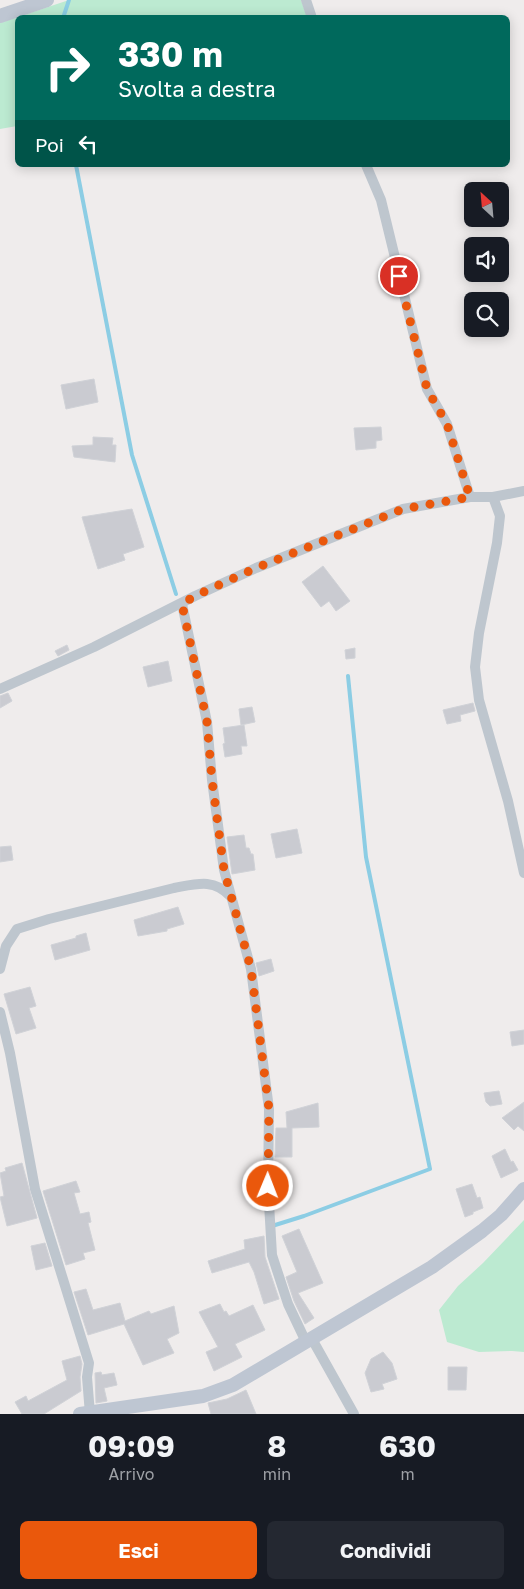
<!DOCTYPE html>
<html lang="it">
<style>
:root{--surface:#171b24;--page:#242831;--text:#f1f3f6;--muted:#9ea1a6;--accent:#ea580c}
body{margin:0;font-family:"Golos Text",sans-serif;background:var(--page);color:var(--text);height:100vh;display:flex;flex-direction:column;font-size:19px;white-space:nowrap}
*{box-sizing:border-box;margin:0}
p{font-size:16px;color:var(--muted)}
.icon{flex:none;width:28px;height:28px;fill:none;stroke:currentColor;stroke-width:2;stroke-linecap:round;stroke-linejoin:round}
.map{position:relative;height:1414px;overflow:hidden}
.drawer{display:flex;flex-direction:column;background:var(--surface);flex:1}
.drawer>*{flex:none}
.top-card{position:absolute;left:15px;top:15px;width:495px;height:152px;border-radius:8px;box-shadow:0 2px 12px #0003;background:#00695c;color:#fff;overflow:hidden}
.needle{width:32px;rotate:334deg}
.buttons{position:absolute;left:464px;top:182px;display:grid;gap:10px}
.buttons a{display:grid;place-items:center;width:45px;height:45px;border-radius:8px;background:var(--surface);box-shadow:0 2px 12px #0003;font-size:25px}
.pin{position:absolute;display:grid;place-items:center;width:42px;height:42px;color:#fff;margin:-21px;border:2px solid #fff;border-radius:50%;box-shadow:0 1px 5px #0007}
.me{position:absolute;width:55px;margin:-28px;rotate:1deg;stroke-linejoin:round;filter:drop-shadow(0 0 4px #0008)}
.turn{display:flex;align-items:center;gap:18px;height:105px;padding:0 20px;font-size:22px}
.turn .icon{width:65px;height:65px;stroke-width:2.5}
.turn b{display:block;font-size:35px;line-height:42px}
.then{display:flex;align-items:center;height:48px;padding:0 20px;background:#0003;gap:10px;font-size:19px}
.eta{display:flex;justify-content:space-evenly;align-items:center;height:85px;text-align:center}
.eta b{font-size:30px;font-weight:700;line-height:35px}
.button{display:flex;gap:10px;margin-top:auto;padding:10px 20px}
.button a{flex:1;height:58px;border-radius:8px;background:var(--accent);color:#fff;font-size:20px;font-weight:700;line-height:58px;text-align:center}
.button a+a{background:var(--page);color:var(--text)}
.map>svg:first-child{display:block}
.green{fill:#bcead1}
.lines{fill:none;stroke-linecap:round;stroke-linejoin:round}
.stream{stroke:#8ccde4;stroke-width:4}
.building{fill:#cacbd1;stroke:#d0d2d7}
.street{stroke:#bec6ce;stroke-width:10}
.secondary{stroke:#bec6d2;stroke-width:14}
.route{stroke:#ea580c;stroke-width:9;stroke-dasharray:0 16.2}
</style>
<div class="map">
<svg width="524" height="1414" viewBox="0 0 524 1414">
<rect width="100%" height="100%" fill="#efecec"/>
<!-- green -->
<g class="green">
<path d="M69 0H301L307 17 18 18 17 126 0 129V23Z"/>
<path d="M524 1220V1352L512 1351 479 1352 447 1342 439 1310 458 1286 483 1263Z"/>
</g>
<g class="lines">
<!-- stream -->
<g class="stream">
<path d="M63 18 69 0"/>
<path d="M76 165 132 455 176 594"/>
<path d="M272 1226 304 1216 430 1169 366 857 348 676"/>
</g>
</g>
<!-- building -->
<g class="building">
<path d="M94 379 98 402 66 409 61 385Z"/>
<path d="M381 427 382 440 376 441V448L356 450 354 428Z"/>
<path d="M93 437 113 438 112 445H116L115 462 74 457 72 446 93 445Z"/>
<path d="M132 509 144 547 123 554 125 560 98 569 82 517Z"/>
<path d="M323 566 350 601 336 611 329 601 321 607 302 582Z"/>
<path d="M67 645 69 650 58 656 55 651Z"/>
<path d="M355 648V658L346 659 345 650Z"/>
<path d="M168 661 172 681 148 687 143 667Z"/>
<path d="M8 693 12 701 0 708V696Z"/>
<path d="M473 703 475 711 460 715 461 721 447 724 443 710Z"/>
<path d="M252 707 255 722 241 725 239 709Z"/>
<path d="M244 725 247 746H241L242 754 225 757 223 744 225 743 223 728Z"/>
<path d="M297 829 302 853 276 858 271 834Z"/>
<path d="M244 835 246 848H249L251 854H253L255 870 232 874 227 837Z"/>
<path d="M11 846 13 860 0 862V847Z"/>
<path d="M178 907 184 924 167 929V931L138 936 134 920Z"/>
<path d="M86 933 90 950 55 960 51 945 76 938V936Z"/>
<path d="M271 959 274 971 259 976 256 963Z"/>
<path d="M30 987 36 1006 29 1008 36 1028 16 1034 4 994Z"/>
<path d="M524 1030V1044L512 1046 510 1032Z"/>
<path d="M499 1091 502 1104 490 1106 486 1102 484 1093Z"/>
<path d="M524 1102V1131L518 1126 514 1130 502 1118Z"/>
<path d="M318 1103 319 1127 292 1128V1157H275L276 1128H287L286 1112Z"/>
<path d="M505 1149 511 1162 513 1161 518 1170 501 1178 492 1156Z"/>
<path d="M22 1163 37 1218 7 1226 0 1197 4 1196 0 1173 6 1171 5 1168Z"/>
<path d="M76 1181 80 1192 74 1193 80 1214 89 1212 91 1222 88 1223 95 1250 83 1253 85 1259 66 1265 43 1191Z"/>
<path d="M472 1184 477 1198 480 1197 483 1208 473 1212V1214L465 1217 456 1189Z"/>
<path d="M299 1229 323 1283 298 1293 314 1318 305 1324 294 1301 286 1277 297 1272 282 1236Z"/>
<path d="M264 1236 265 1257 279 1299 264 1304 254 1272 249 1262 212 1273 208 1261 245 1249 244 1240Z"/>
<path d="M45 1243 52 1266 36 1270 31 1246Z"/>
<path d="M86 1289 93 1310 120 1303 125 1321 149 1311 151 1314 174 1306 179 1333 167 1339 174 1353 143 1365 124 1324 88 1335 74 1292Z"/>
<path d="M220 1304 224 1312 226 1311 229 1316 253 1305 265 1330 235 1344 242 1357 214 1371 206 1352 218 1347 199 1312Z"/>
<path d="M383 1352 392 1363 397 1379 382 1384 384 1389 371 1392 365 1373 371 1359Z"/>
<path d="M80 1356 82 1364 80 1377 81 1391 44 1414H22L15 1402 26 1396 28 1401 67 1380 62 1361Z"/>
<path d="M448 1367H467L466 1390H448Z"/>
<path d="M101 1372 102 1375 114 1373 117 1385 104 1388 107 1401 96 1403 95 1373Z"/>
<path d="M246 1390 256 1414H211L208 1403 227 1399Z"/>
</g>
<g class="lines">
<!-- street -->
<g class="street">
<path d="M306 0 312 18"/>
<path d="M366 165 381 200 427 389 447 424 470 497"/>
<path d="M493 497 500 516 497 543 479 633 475 667 479 700 508 801 524 873"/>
<path d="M182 604 207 722 212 780 224 870 251 969 269 1109 268 1186 272 1255 288 1304 306 1342"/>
<path d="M0 689 94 647 195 596 256 568 403 509 470 497H493L524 491"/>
<path d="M0 969 6 946 17 929 49 919 174 888C196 884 214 878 230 896"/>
<path d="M0 1012 10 1053 35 1189 89 1363 87 1377 90 1414"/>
<path d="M312 1339 354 1414"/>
</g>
<!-- secondary -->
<g class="secondary">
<path d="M0 16 47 0"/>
<path d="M80 1414 203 1396 233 1385 432 1267 482 1231 501 1215 524 1189"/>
</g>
</g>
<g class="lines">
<!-- route -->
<path class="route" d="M268 1186 269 1109 251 969 224 870 212 780 207 722 182 604 195 596 256 568 403 509 470 497 447 424 427 389 399 276"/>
</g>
</svg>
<div class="buttons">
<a><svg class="needle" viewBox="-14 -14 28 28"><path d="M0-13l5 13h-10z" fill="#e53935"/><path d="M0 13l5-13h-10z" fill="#9ea1a6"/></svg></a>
<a><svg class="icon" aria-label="sound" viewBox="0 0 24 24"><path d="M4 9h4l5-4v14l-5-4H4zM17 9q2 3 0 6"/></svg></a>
<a><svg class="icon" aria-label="search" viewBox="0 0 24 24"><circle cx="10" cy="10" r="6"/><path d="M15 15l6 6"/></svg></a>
</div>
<div class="pin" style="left:399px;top:276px;background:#d93025"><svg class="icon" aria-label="arrive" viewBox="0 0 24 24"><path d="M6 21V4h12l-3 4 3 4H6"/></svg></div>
<svg class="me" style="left:268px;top:1186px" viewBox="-20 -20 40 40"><circle r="17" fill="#ea580c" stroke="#fff" stroke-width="3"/><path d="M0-11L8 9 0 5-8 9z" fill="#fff"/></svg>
<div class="top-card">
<div class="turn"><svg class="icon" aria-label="right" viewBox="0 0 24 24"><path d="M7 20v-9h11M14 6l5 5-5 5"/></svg><div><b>330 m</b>Svolta a destra</div></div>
<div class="then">Poi<svg class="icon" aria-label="left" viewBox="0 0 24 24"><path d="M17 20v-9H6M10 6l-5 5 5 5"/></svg></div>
</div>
</div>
<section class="drawer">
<div class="eta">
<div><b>09:09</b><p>Arrivo</p></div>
<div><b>8</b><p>min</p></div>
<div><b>630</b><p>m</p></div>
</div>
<div class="button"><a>Esci</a><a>Condividi</a></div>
</section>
